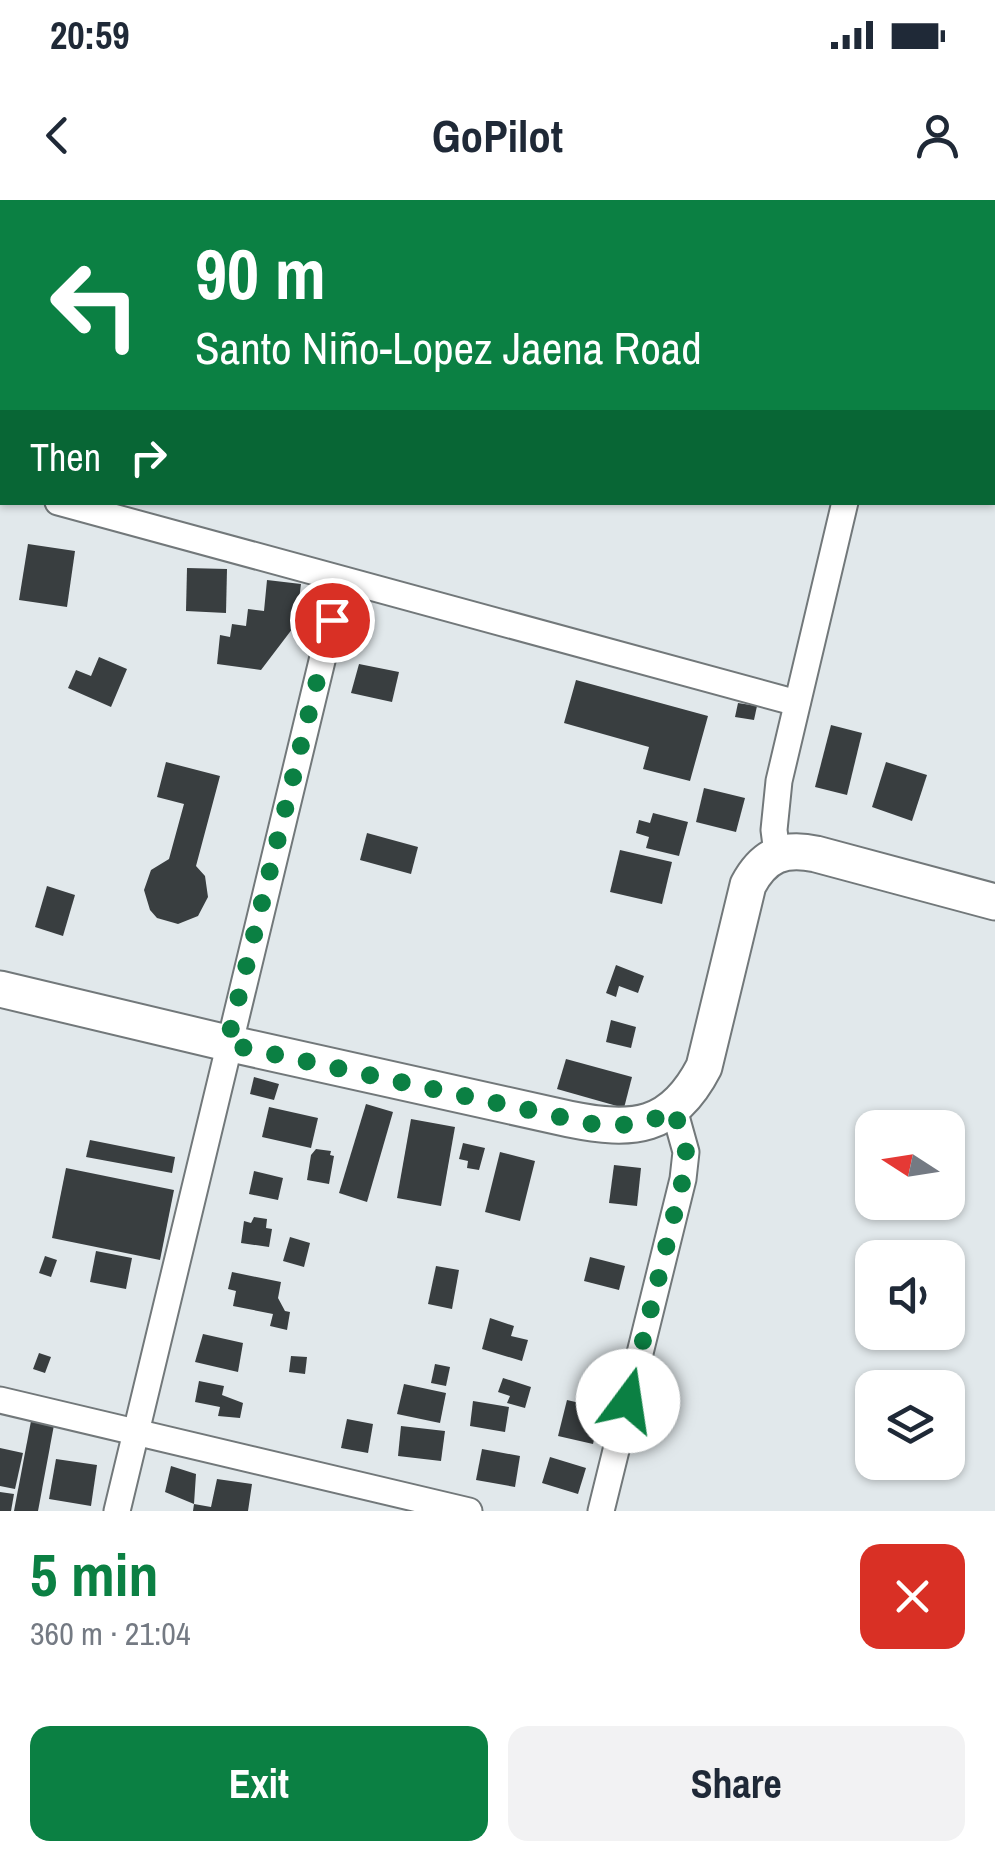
<!DOCTYPE html>
<meta charset="utf-8">
<style>
:root{--surface:#fff;--page:#f2f2f3;--text:#1f2937;--muted:#747a83;--accent:#0b8043}
body{margin:0;font-family:"Archivo Narrow",sans-serif;background:var(--page);color:var(--text);height:100vh;display:flex;flex-direction:column;font-size:38px;white-space:nowrap}
*{box-sizing:border-box;margin:0}
p{font-size:32px;color:var(--muted)}
.icon{flex:none;width:55px;height:55px;fill:none;stroke:currentColor;stroke-width:2;stroke-linecap:round;stroke-linejoin:round}
.map{position:relative;height:1311px;overflow:hidden}
.panel{display:flex;flex-direction:column;background:var(--surface);flex:1}
.panel>*{flex:none}
.hud{position:absolute;left:0px;top:0px;width:995px;height:305px;box-shadow:0 2px 8px #0004;background:#0b8043;color:#fff;overflow:hidden}
.needle{width:65px;rotate:282deg}
.buttons{position:absolute;left:855px;top:910px;display:grid;gap:20px}
.buttons a{display:grid;place-items:center;width:110px;height:110px;border-radius:20px;background:var(--surface);box-shadow:0 2px 8px #0004;font-size:50px}
.pin{position:absolute;display:grid;place-items:center;width:85px;height:85px;color:#fff;margin:-42px;border:5px solid #fff;border-radius:50%;box-shadow:0 2px 10px #0007}
.me{position:absolute;width:110px;margin:-55px;rotate:14deg;stroke-linejoin:round;filter:drop-shadow(0 0 8px #0008)}
.turn{display:flex;align-items:center;gap:35px;height:210px;padding:0 30px;font-size:45px}
.turn .icon{width:130px;height:130px;stroke-width:2.5}
.turn b{display:block;font-size:70px;line-height:85px}
.then{display:flex;align-items:center;height:95px;padding:0 30px;background:#0003;gap:20px;font-size:38px}
.round{display:grid;place-items:center;flex:none;width:105px;height:105px;border-radius:20px;background:var(--page)}
.head{display:flex;align-items:center;justify-content:space-between;height:170px;padding:0 30px}
h1{font-size:60px;font-weight:800;line-height:75px;color:var(--accent)}
.primary-button{display:flex;gap:20px;margin-top:auto;padding:20px 30px}
.primary-button a{flex:1;height:115px;border-radius:20px;background:var(--accent);color:#fff;font-size:40px;font-weight:800;line-height:115px;text-align:center}
.primary-button a+a{background:var(--page);color:var(--text)}
.status{display:flex;justify-content:space-between;align-items:center;height:70px;padding:0 50px;background:var(--surface);direction:ltr}
.status svg{height:28px;fill:currentColor}
header{display:flex;justify-content:space-between;align-items:center;height:130px;padding:0 30px;background:var(--surface);font-size:45px;font-weight:800}
.map>svg:first-child{display:block}
.building{fill:#393e40}
.lines{fill:none;stroke-linecap:round;stroke-linejoin:round}
.street-casing{stroke:#72787a;stroke-width:29}
.secondary-casing{stroke:#72787a;stroke-width:39}
.street{stroke:#fff;stroke-width:25}
.secondary{stroke:#fff;stroke-width:35}
.route{stroke:#0b8043;stroke-width:18;stroke-dasharray:0 32.4}
</style>
<div class="status"><b>20:59</b><svg viewBox="0 0 49 12"><path d="M0 12V9h3v3zM5 12V6h3v6zM10 12V3h3v9zM15 12V0h3v12zM26 1h20v11H26zM47 4h2v5h-2z"/></svg></div>
<header><svg class="icon" aria-label="back" viewBox="0 0 24 24"><path d="M15 5l-7 7 7 7"/></svg>GoPilot<svg class="icon" aria-label="person" viewBox="0 0 24 24"><circle cx="12" cy="8" r="4"/><path d="M4 21q1-7 8-7t8 7"/></svg></header>
<div class="map">
<svg width="995" height="1311" viewBox="0 0 995 1311">
<rect width="100%" height="100%" fill="#e1e8eb"/>
<!-- building -->
<g class="building">
<path d="M28 344 75 351 67 407 19 400Z"/>
<path d="M187 368 227 369 226 413 186 411Z"/>
<path d="M267 380 301 384 296 424 261 470 217 464 220 435 230 437 232 424 246 426 248 409 264 411Z"/>
<path d="M99 457 127 469 111 507 68 488 76 470 91 476Z"/>
<path d="M359 464 399 472 392 502 351 493Z"/>
<path d="M576 480 708 516 690 581 643 569 649 547 564 523Z"/>
<path d="M738 503 757 506 754 520 735 517Z"/>
<path d="M831 525 862 533 847 595 815 587Z"/>
<path d="M166 562 220 576 196 666 205 676 208 697 198 716 178 724 157 718 150 710 144 690 151 670 169 659 184 604 157 597Z"/>
<path d="M886 562 927 575 912 621 872 607Z"/>
<path d="M704 588 745 598 736 632 696 622Z"/>
<path d="M653 613 688 622 679 656 646 648 649 637 636 633 639 620 650 623Z"/>
<path d="M367 633 418 647 411 674 360 660Z"/>
<path d="M620 650 672 662 662 704 610 692Z"/>
<path d="M47 686 75 695 63 736 35 727Z"/>
<path d="M616 765 644 776 638 793 619 786 616 797 606 793Z"/>
<path d="M611 820 636 827 631 848 606 842Z"/>
<path d="M566 859 632 877 624 908 557 889Z"/>
<path d="M254 877 279 884 274 900 250 894Z"/>
<path d="M366 904 393 912 367 1002 339 993Z"/>
<path d="M269 907 318 918 311 948 262 937Z"/>
<path d="M411 919 455 927 441 1006 397 998Z"/>
<path d="M90 940 175 957 172 973 86 957Z"/>
<path d="M463 943 485 948 479 970 467 968 468 961 459 959Z"/>
<path d="M316 949 331 951 330 955 334 956 329 984 307 980 311 955Z"/>
<path d="M500 952 535 961 520 1021 485 1012Z"/>
<path d="M614 965 641 968 637 1006 609 1003Z"/>
<path d="M66 968 174 990 160 1060 52 1038Z"/>
<path d="M254 971 283 978 278 1000 249 994Z"/>
<path d="M254 1017 267 1019 266 1028 272 1029 269 1047 241 1043 244 1021 251 1023Z"/>
<path d="M290 1037 310 1043 304 1067 283 1061Z"/>
<path d="M96 1051 132 1058 126 1089 90 1082Z"/>
<path d="M45 1056 57 1060 51 1077 39 1073Z"/>
<path d="M590 1057 625 1066 619 1090 584 1081Z"/>
<path d="M436 1066 459 1070 452 1109 428 1104Z"/>
<path d="M232 1072 281 1082 278 1098 285 1111 290 1112 287 1130 270 1126 273 1114 233 1106 236 1091 228 1089Z"/>
<path d="M490 1118 514 1126 511 1136 528 1140 522 1161 482 1149Z"/>
<path d="M203 1134 243 1143 238 1172 195 1162Z"/>
<path d="M39 1153 51 1157 45 1173 33 1169Z"/>
<path d="M291 1156 307 1157 305 1174 289 1172Z"/>
<path d="M435 1164 450 1167 446 1186 431 1183Z"/>
<path d="M503 1178 531 1187 525 1208 507 1203 510 1196 498 1192Z"/>
<path d="M199 1181 224 1186 222 1195 243 1203 240 1218 218 1216 220 1207 195 1202Z"/>
<path d="M404 1184 446 1193 440 1223 397 1214Z"/>
<path d="M567 1200 601 1208 593 1244 558 1236Z"/>
<path d="M473 1201 509 1207 505 1232 470 1226Z"/>
<path d="M347 1219 373 1224 368 1253 341 1248Z"/>
<path d="M31 1221 54 1225 38 1311H14Z"/>
<path d="M401 1226 445 1231 441 1261 398 1256Z"/>
<path d="M0 1248 23 1253 15 1289 0 1286Z"/>
<path d="M482 1249 520 1256 515 1287 476 1280Z"/>
<path d="M550 1257 586 1268 578 1294 542 1283Z"/>
<path d="M56 1259 97 1265 91 1306 49 1299Z"/>
<path d="M171 1266 196 1274 194 1304 211 1307 217 1279 252 1284 248 1311H193L194 1304 165 1292Z"/>
<path d="M0 1292 14 1294 11 1311H0Z"/>
</g>
<g class="lines">
<!-- street casing -->
<g class="street-casing">
<g id="street">
<path d="M917 2 918 0"/>
<path d="M0 286 2 287"/>
<path d="M58 302 797 503"/>
<path d="M777 653 774 630 779 581 845 302"/>
<path d="M0 1200 469 1311"/>
<path d="M117 1311 341 382"/>
<path d="M601 1311 683 979 686 952 674 909"/>
</g>
</g>
<!-- secondary casing -->
<g class="secondary-casing">
<path id="secondary" d="M0 789 227 843 569 919C633 932 672 929 704 867L748 685C764 655 784 647 816 654L995 702"/>
</g>
<!-- street -->
<use href="#street" class="street"/>
<!-- secondary -->
<use href="#secondary" class="secondary"/>
</g>
<g class="lines">
<!-- route -->
<path class="route" d="M332 420 227 844 593 924C623 926 648 926 674 909L686 952 683 979 628 1201"/>
</g>
</svg>
<div class="buttons">
<a><svg class="needle" viewBox="-14 -14 28 28"><path d="M0-13l5 13h-10z" fill="#e53935"/><path d="M0 13l5-13h-10z" fill="#747a83"/></svg></a>
<a><svg class="icon" aria-label="sound" viewBox="0 0 24 24"><path d="M4 9h4l5-4v14l-5-4H4zM17 9q2 3 0 6"/></svg></a>
<a><svg class="icon" aria-label="layers" viewBox="0 0 24 24"><path d="M12 4l9 5-9 5-9-5zM3 14l9 5 9-5"/></svg></a>
</div>
<div class="pin" style="left:332px;top:420px;background:#d93025"><svg class="icon" aria-label="arrive" viewBox="0 0 24 24"><path d="M6 21V4h12l-3 4 3 4H6"/></svg></div>
<svg class="me" style="left:628px;top:1201px" viewBox="-20 -20 40 40"><circle r="19" fill="#fff"/><path d="M0-13L10 11 0 6-10 11z" fill="#0b8043"/></svg>
<div class="hud">
<div class="turn"><svg class="icon" aria-label="left" viewBox="0 0 24 24"><path d="M17 20v-9H6M10 6l-5 5 5 5"/></svg><div><b>90 m</b>Santo Niño-Lopez Jaena Road</div></div>
<div class="then">Then<svg class="icon" aria-label="right" viewBox="0 0 24 24"><path d="M7 20v-9h11M14 6l5 5-5 5"/></svg></div>
</div>
</div>
<section class="panel">
<div class="head"><div><h1>5 min</h1><p>360 m · 21:04</p></div><a class="round" style="background:#d93025;color:#fff"><svg class="icon" aria-label="close" viewBox="0 0 24 24"><path d="M6 6l12 12M18 6L6 18"/></svg></a></div>
<div class="primary-button"><a>Exit</a><a>Share</a></div>
</section>
